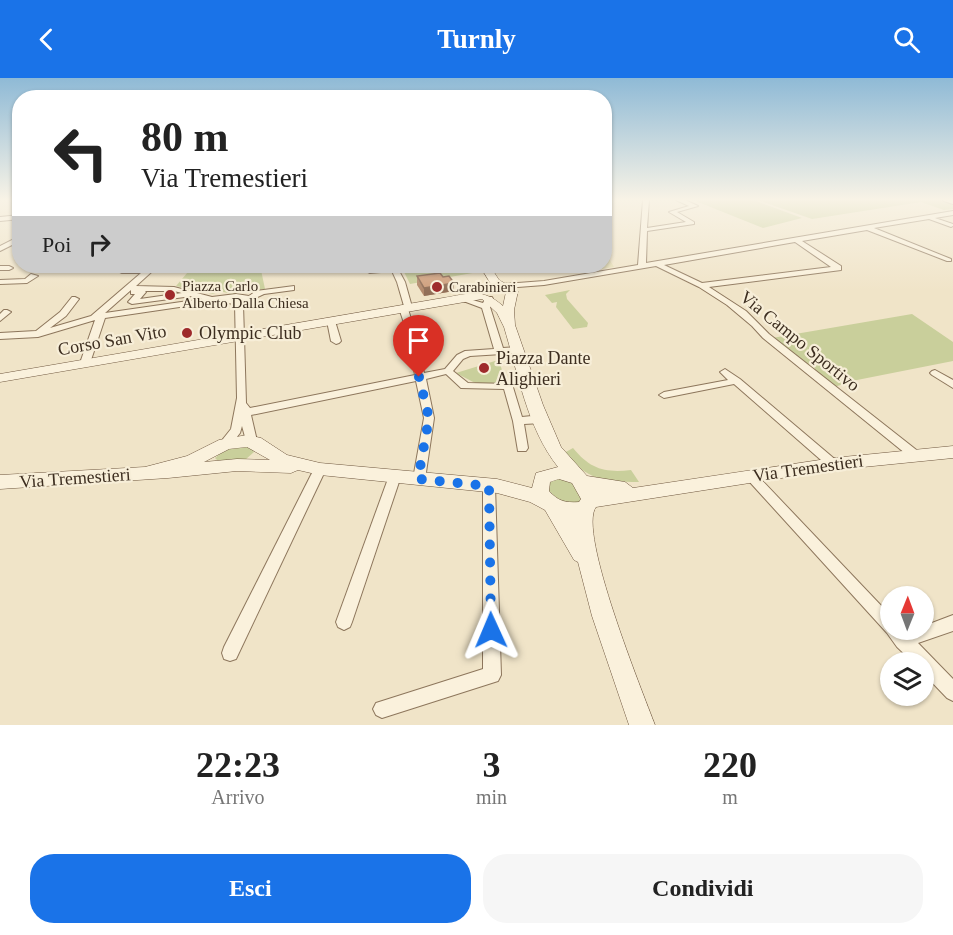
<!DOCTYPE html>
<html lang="it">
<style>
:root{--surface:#fff;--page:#f6f6f6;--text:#222;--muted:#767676;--accent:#1a73e8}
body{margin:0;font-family:"Times New Roman",serif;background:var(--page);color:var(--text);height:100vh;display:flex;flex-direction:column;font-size:22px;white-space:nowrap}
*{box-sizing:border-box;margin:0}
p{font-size:20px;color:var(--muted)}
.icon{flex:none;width:33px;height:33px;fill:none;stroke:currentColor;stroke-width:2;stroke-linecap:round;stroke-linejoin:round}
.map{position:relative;height:647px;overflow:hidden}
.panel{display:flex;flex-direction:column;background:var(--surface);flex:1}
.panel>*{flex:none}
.hud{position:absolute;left:12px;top:12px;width:600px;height:183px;border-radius:24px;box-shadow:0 2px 4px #0004;background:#fff;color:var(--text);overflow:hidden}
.needle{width:39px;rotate:1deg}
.buttons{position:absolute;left:880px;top:508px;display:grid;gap:12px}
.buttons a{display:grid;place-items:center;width:54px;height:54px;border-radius:50%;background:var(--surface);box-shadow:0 2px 4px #0004;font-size:30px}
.pin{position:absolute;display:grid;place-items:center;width:51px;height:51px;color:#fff;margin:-62px -26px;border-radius:50% 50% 50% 0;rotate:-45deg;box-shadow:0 0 6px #0007}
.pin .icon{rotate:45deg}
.me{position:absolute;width:66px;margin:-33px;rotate:359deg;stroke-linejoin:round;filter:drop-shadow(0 0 4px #0008)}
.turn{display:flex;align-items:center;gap:21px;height:126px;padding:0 30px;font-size:27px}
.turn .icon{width:78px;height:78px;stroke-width:2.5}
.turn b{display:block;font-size:42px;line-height:51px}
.then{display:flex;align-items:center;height:57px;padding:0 30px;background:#0003;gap:12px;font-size:22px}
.eta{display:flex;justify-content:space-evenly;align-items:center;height:102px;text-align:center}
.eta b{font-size:36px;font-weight:600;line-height:42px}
.primary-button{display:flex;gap:12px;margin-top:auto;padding:12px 30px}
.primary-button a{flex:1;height:69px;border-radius:24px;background:var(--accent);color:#fff;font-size:24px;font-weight:600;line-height:69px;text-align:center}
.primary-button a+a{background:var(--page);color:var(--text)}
header{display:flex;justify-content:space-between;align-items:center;height:78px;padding:0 30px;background:var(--accent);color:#fff;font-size:27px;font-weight:600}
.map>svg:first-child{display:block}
.farmland{fill:#e6deb5}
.green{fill:#c9cf9b}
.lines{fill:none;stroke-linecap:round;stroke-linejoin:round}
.minor-casing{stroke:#8d765c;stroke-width:2}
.secondary-casing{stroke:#6f573f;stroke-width:1}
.minor{fill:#faf1dc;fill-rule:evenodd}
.secondary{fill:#faf1dc;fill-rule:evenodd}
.wall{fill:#b2896c}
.shaded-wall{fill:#916f58}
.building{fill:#cf9f7d;stroke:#916f58;stroke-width:1.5}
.route{stroke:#1a73e8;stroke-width:10;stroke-dasharray:0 18}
.poi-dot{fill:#9e2a2b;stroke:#f7eed8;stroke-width:2}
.labels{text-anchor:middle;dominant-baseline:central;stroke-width:4.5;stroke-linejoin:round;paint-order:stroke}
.far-poi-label{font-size:15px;fill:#3d2e20;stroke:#f7eed8;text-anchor:start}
.poi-label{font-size:18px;fill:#3d2e20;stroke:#f7eed8;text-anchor:start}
.street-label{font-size:18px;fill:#3d2e20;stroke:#f7eed8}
</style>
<header><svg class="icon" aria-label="back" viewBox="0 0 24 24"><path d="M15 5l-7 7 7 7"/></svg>Turnly<svg class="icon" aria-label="search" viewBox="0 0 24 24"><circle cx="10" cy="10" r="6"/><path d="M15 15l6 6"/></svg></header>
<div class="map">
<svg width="953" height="647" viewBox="0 0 953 647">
<rect width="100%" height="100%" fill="#f0e4c8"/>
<!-- farmland -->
<path class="farmland" d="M605 122H615L605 174 614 189 584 194 577 188H604Z"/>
<!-- green -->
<g class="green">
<path d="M693 122H753L802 140 763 150Z"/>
<path d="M758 122H942L953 126V131L944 132 921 124 812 141Z"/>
<path d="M193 188H269L261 192 265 211 233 216 219 213 213 216 176 208Z"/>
<path d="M341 188H480L484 193 410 206 401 188 340 195Z"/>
<path d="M570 212 566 216 567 221 588 245 587 249 573 251 556 229 557 224 552 225 545 217Z"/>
<path d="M912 236 953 264V283L857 302 834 309 814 293 815 290 808 288 772 260Z"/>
<path d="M495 283 500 286 506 304 477 306 456 295Z"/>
<path d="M250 367 254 374 245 382 218 383 215 380 224 372Z"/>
<path d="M573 370C590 391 605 395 631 392L639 404C602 404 589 402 564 375Z"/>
<path d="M555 401C569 401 576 407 583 418L577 427 563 426 549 413 548 406Z"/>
</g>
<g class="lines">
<!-- minor casing -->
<g class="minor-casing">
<g id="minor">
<path d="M643 122H649L647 150 686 144 669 134 689 128 676 122H685L698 128 677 134 694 144V146L647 153 646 185 953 133V137L935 140 953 146V148L951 149 929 141 874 150 951 181V183H947L867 152 802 163 841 188V192L709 209 746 233 769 256 919 374 921 377 919 380H911L763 260 752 248 727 227 699 209 656 188 544 207 503 210 499 208 503 206 544 203 638 187ZM795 164 831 189 702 205 664 187Z"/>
<path d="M943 122H953V126L944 123Z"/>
<path d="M20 137V141L0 143V139Z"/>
<path d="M20 158V163L0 173V168Z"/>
<path d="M0 188H9L13 190 9 192H0Z"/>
<path d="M150 188H158L136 208 174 209 212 219 236 216 249 218 256 213 294 208V212L264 216 243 226 246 325 250 330 415 297 407 254 399 230 404 228 397 204 392 193 370 195 366 193 370 191 394 189H397L405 204 412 229 408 231 415 254 424 295 445 291 457 277 465 273 494 271 482 230 458 221 462 219 483 225 486 219H492L493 221 490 229 503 270 518 269 523 272 518 275 470 278 463 281 453 293 468 305 512 306 522 339 542 337 547 341 542 345 524 346 528 370 526 373H518L513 343 504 311 461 310 446 296 426 301 434 340 425 401 423 404 419 406 415 404 413 401 424 340 416 303 251 337 257 363 255 366H247L242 348 240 355 229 369H221L219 366 231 351 237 320 235 226 227 225V222L105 240 90 285 85 288 80 285 95 242 38 259 0 261V255L36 253 60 234 72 219H75L79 221 66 238 50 250 91 238 141 195H122L118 193 119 191H146ZM131 212V216H135L128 224 132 226 192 218 202 221 105 235ZM145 213H174L182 215 140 221 146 214Z"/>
<path d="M31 196 38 198 27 205 0 206V202L25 201Z"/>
<path d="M4 232H7L11 234 0 243V236Z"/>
<path d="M331 240 335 243 341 263 339 265 336 266 331 263 327 243Z"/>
<path d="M725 291 740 301 837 383 839 386 837 389H829L734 306 664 320 659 317 664 314 728 302 720 294Z"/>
<path d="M935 292 953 302V310L932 297 930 295 932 293Z"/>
<path d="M320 387 324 388 326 391 236 581 230 583 224 581 222 575 224 569 314 391 316 388Z"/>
<path d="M395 393 399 395 401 398 352 544 350 549 344 552 338 549 336 544 389 398 391 395Z"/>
<path d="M751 393 755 395 891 538V552H905L907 554 924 552V548L953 537V553L918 565 953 601V623L947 620 924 596V585H914L897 569 887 555 747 401 745 398 747 395Z"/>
<path d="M489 403 493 405 495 408 501 597 498 603 382 640 376 637 373 631 376 625 483 591V408L485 405Z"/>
</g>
</g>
<!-- secondary casing -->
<g class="secondary-casing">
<path id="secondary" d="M480 188H490L499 202 518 213 514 232 515 247 543 327 561 369 587 398 625 404 633 410 833 380 953 368V380L833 392 596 429C577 453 643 615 655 647H629L592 538 578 484 574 482 545 432 530 424 497 415 320 397 298 392 291 395 237 393 168 400 0 411V397L145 389 187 378 219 362 247 357 261 360 287 377 320 385 497 401 532 410 536 395 558 389C527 350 518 295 504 249L497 235 482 221 0 304V296L443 220C470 216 481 209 503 228L506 214 491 206ZM247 369 270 382 237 381 204 384 229 371ZM559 401 572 405 581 421 579 424C565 425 558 423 549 413L550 404Z"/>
</g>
<!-- minor -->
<use href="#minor" class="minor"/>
<!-- secondary -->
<use href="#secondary" class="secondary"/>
</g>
<!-- wall -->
<path class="wall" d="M417 198 443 199 454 205V213L424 218 417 207Z"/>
<!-- shaded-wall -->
<path class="shaded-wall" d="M454 205V213L424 218V210Z"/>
<!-- building -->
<path class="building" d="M440 195 443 199 449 198 454 205 424 210 417 198Z"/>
<!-- sky -->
<linearGradient id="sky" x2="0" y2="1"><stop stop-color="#8fbad6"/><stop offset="0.57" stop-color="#f8f3e6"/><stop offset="1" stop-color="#f8f3e6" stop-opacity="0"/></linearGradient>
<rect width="953" height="213" fill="url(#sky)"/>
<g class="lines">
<!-- route -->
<path class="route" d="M419 299 429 340 418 401 489 408 491 552"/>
</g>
<!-- markers -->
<g class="poi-dot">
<circle cx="437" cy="209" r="6"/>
<circle cx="170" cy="217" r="6"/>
<circle cx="187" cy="255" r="6"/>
<circle cx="484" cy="290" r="6"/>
</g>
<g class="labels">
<!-- far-poi labels -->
<g class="far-poi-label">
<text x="182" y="208">Piazza Carlo<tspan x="182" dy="17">Alberto Dalla Chiesa</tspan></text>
<text x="449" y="209">Carabinieri</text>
</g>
<!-- poi labels -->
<g class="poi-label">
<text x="199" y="255">Olympic Club</text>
<text x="496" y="280">Piazza Dante<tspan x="496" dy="21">Alighieri</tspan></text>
</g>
<!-- street labels -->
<g class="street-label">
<text transform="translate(112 262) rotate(-10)">Corso San Vito</text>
<text transform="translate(800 263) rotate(39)">Via Campo Sportivo</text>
<text transform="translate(808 390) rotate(-8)">Via Tremestieri</text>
<text transform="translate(75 400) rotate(-4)">Via Tremestieri</text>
</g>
</g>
</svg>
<div class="buttons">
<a><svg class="needle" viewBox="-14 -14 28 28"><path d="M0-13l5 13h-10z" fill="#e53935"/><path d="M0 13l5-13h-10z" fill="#767676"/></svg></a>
<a><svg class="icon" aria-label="layers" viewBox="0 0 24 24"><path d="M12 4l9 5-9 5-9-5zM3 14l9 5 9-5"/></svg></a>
</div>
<div class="pin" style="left:419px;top:299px;background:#d93025"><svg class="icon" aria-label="arrive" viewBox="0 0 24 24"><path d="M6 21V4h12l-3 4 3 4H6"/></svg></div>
<svg class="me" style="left:491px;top:552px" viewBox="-20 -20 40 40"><path d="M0-17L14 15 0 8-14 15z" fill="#1a73e8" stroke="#fff" stroke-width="4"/></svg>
<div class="hud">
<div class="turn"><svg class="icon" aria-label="left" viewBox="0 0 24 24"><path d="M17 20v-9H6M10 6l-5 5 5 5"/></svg><div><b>80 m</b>Via Tremestieri</div></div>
<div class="then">Poi<svg class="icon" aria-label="right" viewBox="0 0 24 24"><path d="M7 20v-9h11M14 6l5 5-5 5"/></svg></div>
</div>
</div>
<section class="panel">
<div class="eta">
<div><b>22:23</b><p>Arrivo</p></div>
<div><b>3</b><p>min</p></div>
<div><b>220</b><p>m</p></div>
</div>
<div class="primary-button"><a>Esci</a><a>Condividi</a></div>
</section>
